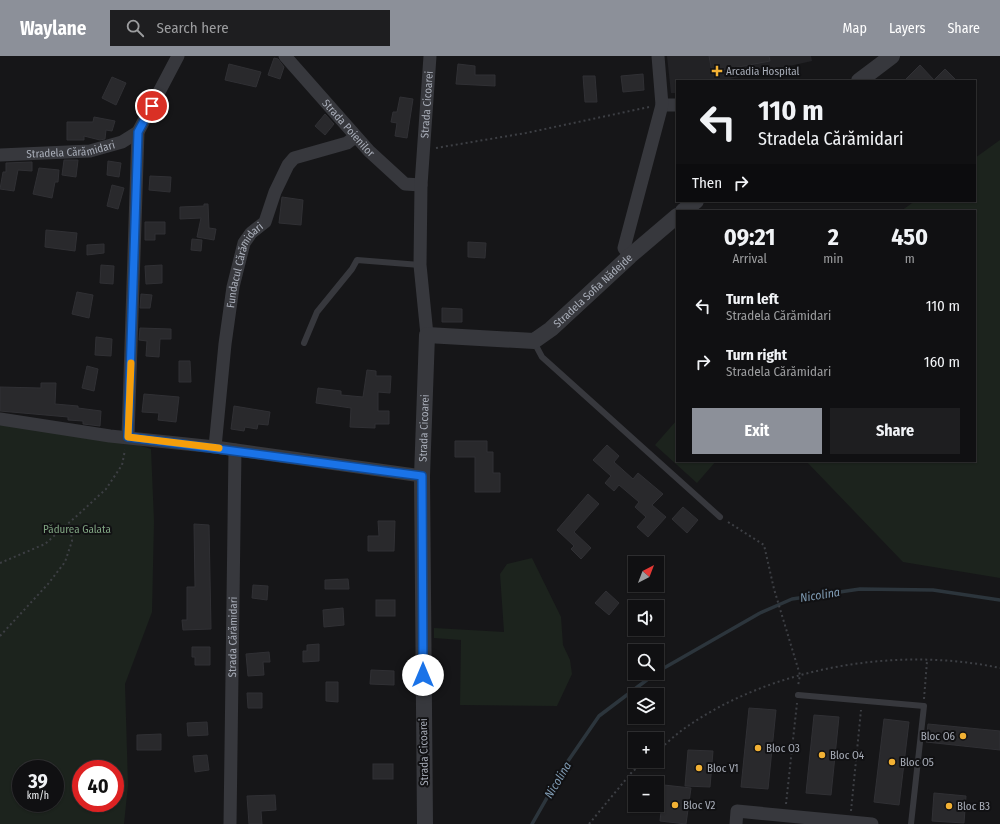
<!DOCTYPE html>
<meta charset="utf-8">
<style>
:root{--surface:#101012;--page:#1e1e20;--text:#f1f3f6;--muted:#9c9d9f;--line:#303032;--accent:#8c9099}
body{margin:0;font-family:"Fira Sans Condensed",sans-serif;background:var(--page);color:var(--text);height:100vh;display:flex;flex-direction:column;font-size:15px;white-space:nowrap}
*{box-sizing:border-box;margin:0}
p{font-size:13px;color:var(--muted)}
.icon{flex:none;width:22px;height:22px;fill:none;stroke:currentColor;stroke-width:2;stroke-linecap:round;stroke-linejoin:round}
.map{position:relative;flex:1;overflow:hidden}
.details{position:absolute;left:676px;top:154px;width:300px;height:252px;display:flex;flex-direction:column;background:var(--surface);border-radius:0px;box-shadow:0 1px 3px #0004,0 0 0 1px var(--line)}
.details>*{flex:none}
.guide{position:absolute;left:676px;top:24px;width:300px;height:122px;border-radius:0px;box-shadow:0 1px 3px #0004,0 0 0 1px var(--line);background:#101012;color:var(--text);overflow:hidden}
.needle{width:26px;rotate:42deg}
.tools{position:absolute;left:628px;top:500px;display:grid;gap:8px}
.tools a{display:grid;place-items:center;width:36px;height:36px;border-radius:0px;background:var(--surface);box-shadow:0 1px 3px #0004,0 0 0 1px var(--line);font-size:20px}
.speed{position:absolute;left:12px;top:704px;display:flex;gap:8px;font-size:20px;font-weight:700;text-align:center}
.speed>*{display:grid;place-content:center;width:52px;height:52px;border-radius:50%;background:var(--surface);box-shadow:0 1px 3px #0004,0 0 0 1px var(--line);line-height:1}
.speed small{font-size:10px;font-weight:400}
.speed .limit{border:6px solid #d22;background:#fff;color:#111}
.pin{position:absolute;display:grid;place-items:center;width:34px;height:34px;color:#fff;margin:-17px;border:2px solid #fff;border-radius:50%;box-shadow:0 1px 4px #0007}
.me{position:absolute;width:44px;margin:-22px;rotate:0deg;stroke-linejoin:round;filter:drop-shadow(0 0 3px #0008)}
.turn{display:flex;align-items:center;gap:14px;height:84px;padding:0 16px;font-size:18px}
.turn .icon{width:52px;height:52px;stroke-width:2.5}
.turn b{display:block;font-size:28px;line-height:34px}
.then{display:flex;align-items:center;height:38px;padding:0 16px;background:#0003;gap:8px;font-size:15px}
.eta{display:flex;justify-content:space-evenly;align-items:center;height:68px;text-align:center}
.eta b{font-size:24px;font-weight:700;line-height:28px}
.cta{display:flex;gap:8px;margin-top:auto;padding:8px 16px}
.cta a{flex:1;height:46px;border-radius:0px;background:var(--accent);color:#fff;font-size:16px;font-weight:700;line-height:46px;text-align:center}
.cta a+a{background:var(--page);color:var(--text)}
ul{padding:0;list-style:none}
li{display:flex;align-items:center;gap:12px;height:56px;padding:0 16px}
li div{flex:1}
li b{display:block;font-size:15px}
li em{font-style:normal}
header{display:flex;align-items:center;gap:24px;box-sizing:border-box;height:56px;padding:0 20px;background:var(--accent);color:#fff}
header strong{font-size:19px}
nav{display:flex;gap:22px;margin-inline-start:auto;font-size:14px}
.search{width:280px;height:36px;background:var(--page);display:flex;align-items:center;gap:10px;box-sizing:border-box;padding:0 14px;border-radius:0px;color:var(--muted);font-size:15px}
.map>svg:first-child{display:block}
.built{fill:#222225}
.green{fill:#1c231d;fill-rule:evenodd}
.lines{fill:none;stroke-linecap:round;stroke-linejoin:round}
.stream{stroke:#2c353c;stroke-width:3.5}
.building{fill:#29292c;stroke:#303034}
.path{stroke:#3d3f44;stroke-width:2;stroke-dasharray:2 3;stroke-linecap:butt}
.service{stroke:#37383d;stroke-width:6}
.minor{stroke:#37383d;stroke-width:13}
.tertiary{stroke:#37383d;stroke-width:16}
.route-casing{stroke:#114b97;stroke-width:10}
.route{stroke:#1a73e8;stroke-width:7}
.slow{stroke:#f59e0b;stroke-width:7}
.poi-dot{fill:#f2b134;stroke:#111113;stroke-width:1.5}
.labels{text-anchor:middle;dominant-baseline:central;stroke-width:4;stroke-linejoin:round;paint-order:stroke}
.poi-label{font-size:11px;fill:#a8adb8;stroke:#111113;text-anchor:start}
.street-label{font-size:11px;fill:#a8adb8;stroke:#111113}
.park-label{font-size:11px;fill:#7fa381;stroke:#111113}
.water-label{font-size:12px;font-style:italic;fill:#7f9bb3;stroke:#111113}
</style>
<header>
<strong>Waylane</strong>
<div class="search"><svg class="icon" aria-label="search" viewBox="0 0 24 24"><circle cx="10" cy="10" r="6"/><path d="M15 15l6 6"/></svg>Search here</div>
<nav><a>Map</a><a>Layers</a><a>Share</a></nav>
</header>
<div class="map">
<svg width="1000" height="768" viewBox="0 0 1000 768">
<rect width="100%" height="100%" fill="#161618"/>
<!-- built -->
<path class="built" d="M667 0H811L812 5 721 25H677V37H671Z"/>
<!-- green -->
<g class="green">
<path d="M1000 84V522L903 506 806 405H975V155H901L915 145H975V102Z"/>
<path d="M677 364V405H716L697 427 655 389Z"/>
<path d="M0 369 110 380 151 393 154 465 152 556 125 628 128 729 124 768H0ZM21 713H55V747H21ZM81 713H115V747H81Z"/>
<path d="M532 502 561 561 563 589 570 604 572 618 557 650 460 649 461 584 434 582V572L504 576 500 518 507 508Z"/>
</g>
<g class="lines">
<!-- stream -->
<g class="stream">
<path d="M657 616 760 557 792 543 860 533 933 534 1000 544"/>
<path d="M532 768 568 705 599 660 656 617"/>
</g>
</g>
<!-- building -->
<g class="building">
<path d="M709 0H769L770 5 712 16Z"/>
<path d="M274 2 278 3 284 11 280 23 268 19Z"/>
<path d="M229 8 261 16 256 31 225 24Z"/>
<path d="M458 8 475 10V19H495V30L456 28Z"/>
<path d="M920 9 934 24 945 13 957 25H904Z"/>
<path d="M643 18 644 34 623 36 621 20Z"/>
<path d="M583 20H595L597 46H585Z"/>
<path d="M112 21 126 27 116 49 102 42Z"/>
<path d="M400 41 413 43 407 82 395 80 397 67 391 66 393 56H397Z"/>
<path d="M325 58 334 68 325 79 315 70Z"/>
<path d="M94 61 115 65 112 75 106 74 105 83 100 84 84 80V84H67V66H93Z"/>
<path d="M64 104H78L76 121 62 119Z"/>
<path d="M108 105 121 107 119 121 107 119Z"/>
<path d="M32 106V115L18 114 14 135 0 133 3 116H6V107Z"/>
<path d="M39 112 59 114 58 126H55L52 142 33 138Z"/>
<path d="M150 120 171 121 170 136 149 134Z"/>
<path d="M112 129 124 132 118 153 107 150Z"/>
<path d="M282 141 303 144 301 169 279 167Z"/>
<path d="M204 148H208L209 172 216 173 214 184 197 181 201 162 180 163V151L204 150Z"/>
<path d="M145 166H165V178H155V184H145Z"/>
<path d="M46 174 77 177 75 195 45 191Z"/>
<path d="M192 183 202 184 201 195 191 194Z"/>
<path d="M468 186 486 187 485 202 468 201Z"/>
<path d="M104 188V197L87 199V189Z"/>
<path d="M101 209 114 210 113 228 100 227Z"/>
<path d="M162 209V227L146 228 145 210Z"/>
<path d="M77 236 93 239 89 262 72 258Z"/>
<path d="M141 238 152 239 150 252H140Z"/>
<path d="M442 252 462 253V266H442Z"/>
<path d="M140 272 171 273V283H160L159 301 146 300 147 285 139 284Z"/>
<path d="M96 281 112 283 111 300 95 299Z"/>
<path d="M179 305H190L191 326H179Z"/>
<path d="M87 310 98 313 94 335 82 332Z"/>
<path d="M367 314 376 315V320H391L390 337 378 336V355H389V368H375V372L350 371 351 352 316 347 318 332 341 335V339L363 341Z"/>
<path d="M41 327H56L55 348 78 350V352L101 355 100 370 83 368V365L68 364V361L0 355V331L41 332Z"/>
<path d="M144 338 179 341 176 366 158 364 159 357 142 356Z"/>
<path d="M234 350 270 356 268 369 258 368 257 373 245 371 244 375 231 373Z"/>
<path d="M455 385H487V396H493V417H500V436H475V401H455Z"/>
<path d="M607 389 619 400 614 406 633 423 638 417 663 438 652 449 666 461 648 481 637 471 646 461 635 451 639 446 619 429 614 435 605 427 611 420 593 404Z"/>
<path d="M588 438 599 448 574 476 591 492 581 503 571 493 574 490 557 474Z"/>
<path d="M683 451 698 464 687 477 672 463Z"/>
<path d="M378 465H395L394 495H368V480H379Z"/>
<path d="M194 468 209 469 211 573 183 574 182 564H187V531H195Z"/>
<path d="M348 523 349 533H325V524Z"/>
<path d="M253 529 268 530 267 544 252 542Z"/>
<path d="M606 535 619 547 609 559 595 547Z"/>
<rect x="376" y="544" width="19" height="16"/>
<path d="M343 552 344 569 324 571 323 554Z"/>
<path d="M319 588V605L303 606V595H307V589Z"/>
<path d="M192 591H210V609H195V601H192Z"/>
<path d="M269 596 270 606H263L264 619 248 620 246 598Z"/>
<path d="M371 614 394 615V629L370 628Z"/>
<path d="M326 626H338V646L326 645Z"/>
<path d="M247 637H262V652H248Z"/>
<path d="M749 652 776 654 768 733 741 731Z"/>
<path d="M814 659 839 661 831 739 806 737Z"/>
<path d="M884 663 909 666 899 749 874 746Z"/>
<path d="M207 666 208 679 188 680 187 667Z"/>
<path d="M928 668 1000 675V694L926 686Z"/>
<path d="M161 678V694H137V679Z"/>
<path d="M688 694 713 695 710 731 685 730Z"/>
<path d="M207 699 209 714 195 716 193 700Z"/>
<rect x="373" y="708" width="20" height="15"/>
<path d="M664 729 691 732 686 768 660 765Z"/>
<path d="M934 737 966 740 964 767 932 765Z"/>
<path d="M275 739 276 754 261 755 262 768H249L247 740Z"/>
</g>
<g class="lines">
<!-- path -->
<g class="path">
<path d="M436 92 526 77 649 51"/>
<path d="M728 466 764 489 774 533 800 619 798 630"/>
<path d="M0 507 45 488 80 457 106 433 122 409 125 394"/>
<path d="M0 580 48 528 65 506 72 485 70 466"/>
<path d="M924 643 927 605"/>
<path d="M657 695C666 688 675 679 685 672 772 611 897 590 1000 612"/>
<path d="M786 748 797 647"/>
<path d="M851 755 861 654"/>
<path d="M589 768 632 716 645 705"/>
</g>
<!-- service -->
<g class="service">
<path d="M534 286 542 301 720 461"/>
<path d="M304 287 317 256 352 213 357 204 420 209"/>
<path d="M798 639 924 650 911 768"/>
</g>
<!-- minor -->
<g class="minor">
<path id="s1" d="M285 0 369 95 405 128 421 129"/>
<path d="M662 49H677"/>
<path id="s2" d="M0 99 90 95 122 86 138 76"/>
<path d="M630 200 624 192 662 49 658 0"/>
<path id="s3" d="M427 279 420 209 421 129 430 0"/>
<path d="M0 363 110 380 215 391 422 420"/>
<path d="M128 381 138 76 178 0"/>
<path id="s4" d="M215 391 225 288 233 231 244 187 251 177 265 166 275 136 288 109 294 102 347 87 355 81"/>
<path id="s5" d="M230 768 235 394"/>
<path d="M736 768 737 755 872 768"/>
</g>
<!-- tertiary -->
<g class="tertiary">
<path d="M859 25 892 0"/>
<path d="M683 155 696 145"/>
<path id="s6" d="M425 768 422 420 427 279 534 285 551 273 630 200 677 160"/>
</g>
</g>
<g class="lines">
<!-- route casing -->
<g class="route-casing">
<path id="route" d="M152 50 138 76 128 381 422 420 423 619"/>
</g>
<!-- route -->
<use href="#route" class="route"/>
<!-- slow -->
<path class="slow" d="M131 307 128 381 219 392"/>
</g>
<!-- markers -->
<g class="poi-dot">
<path d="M715 9h4v4h4v4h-4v4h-4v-4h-4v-4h4z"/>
<circle cx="963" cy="680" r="4"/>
<circle cx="758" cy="692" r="4"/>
<circle cx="822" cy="699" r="4"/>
<circle cx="892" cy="706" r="4"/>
<circle cx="699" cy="712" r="4"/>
<circle cx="675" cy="749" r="4"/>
<circle cx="949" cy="750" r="4"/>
</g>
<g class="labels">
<!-- poi labels -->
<g class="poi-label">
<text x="726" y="15">Arcadia Hospital</text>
<text x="955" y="680" text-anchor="end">Bloc O6</text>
<text x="766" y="692">Bloc O3</text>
<text x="830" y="699">Bloc O4</text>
<text x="900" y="706">Bloc O5</text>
<text x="707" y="712">Bloc V1</text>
<text x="683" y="749">Bloc V2</text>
<text x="957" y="750">Bloc B3</text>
</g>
<!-- street labels -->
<g class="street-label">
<text stroke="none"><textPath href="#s3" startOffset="231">Strada Cicoarei</textPath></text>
<text stroke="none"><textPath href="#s1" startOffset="96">Strada Poienilor</textPath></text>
<text stroke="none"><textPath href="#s2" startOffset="71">Stradela Cărămidari</textPath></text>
<text stroke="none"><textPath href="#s4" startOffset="186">Fundacul Cărămidari</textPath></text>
<text stroke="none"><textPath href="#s6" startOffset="674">Stradela Sofia Nădejde</textPath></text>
<text stroke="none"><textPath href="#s6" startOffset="396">Strada Cicoarei</textPath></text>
<text stroke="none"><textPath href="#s5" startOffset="187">Strada Cărămidari</textPath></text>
<text transform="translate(424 696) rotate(-91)">Strada Cicoarei</text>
</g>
<!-- park labels -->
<g class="park-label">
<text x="77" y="473">Pădurea Galata</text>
</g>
<!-- water labels -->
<g class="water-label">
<text transform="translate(820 539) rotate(-9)">Nicolina</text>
<text transform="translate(558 724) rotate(-59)">Nicolina</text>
</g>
</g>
</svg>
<div class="tools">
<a><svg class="needle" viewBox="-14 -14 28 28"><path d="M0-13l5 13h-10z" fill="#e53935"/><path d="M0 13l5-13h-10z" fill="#9c9d9f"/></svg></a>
<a><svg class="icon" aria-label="sound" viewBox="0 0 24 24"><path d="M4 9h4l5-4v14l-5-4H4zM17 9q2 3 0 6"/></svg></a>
<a><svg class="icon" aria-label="search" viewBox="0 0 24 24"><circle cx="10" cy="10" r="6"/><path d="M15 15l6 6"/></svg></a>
<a><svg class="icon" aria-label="layers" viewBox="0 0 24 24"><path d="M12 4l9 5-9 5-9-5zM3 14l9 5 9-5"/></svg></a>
<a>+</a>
<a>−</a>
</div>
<div class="speed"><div>39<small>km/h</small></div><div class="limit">40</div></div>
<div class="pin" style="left:152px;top:50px;background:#d93025"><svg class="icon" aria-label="arrive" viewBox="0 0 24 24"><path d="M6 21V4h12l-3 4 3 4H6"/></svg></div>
<svg class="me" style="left:423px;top:619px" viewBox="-20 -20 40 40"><circle r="19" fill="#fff"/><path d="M0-13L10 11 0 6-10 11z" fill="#1a73e8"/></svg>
<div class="guide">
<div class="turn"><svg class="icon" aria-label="left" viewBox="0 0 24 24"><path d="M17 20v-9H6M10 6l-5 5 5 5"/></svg><div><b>110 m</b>Stradela Cărămidari</div></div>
<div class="then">Then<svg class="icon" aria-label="right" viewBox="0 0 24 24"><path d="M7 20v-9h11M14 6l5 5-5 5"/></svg></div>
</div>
<section class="details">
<div class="eta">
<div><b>09:21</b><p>Arrival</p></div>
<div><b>2</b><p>min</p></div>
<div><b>450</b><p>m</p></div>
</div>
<ul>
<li><svg class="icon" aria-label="left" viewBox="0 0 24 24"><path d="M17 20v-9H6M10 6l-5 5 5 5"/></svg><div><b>Turn left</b><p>Stradela Cărămidari</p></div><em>110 m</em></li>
<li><svg class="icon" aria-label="right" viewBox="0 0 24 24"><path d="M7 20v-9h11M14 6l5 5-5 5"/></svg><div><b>Turn right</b><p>Stradela Cărămidari</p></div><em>160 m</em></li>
</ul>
<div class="cta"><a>Exit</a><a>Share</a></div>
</section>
</div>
